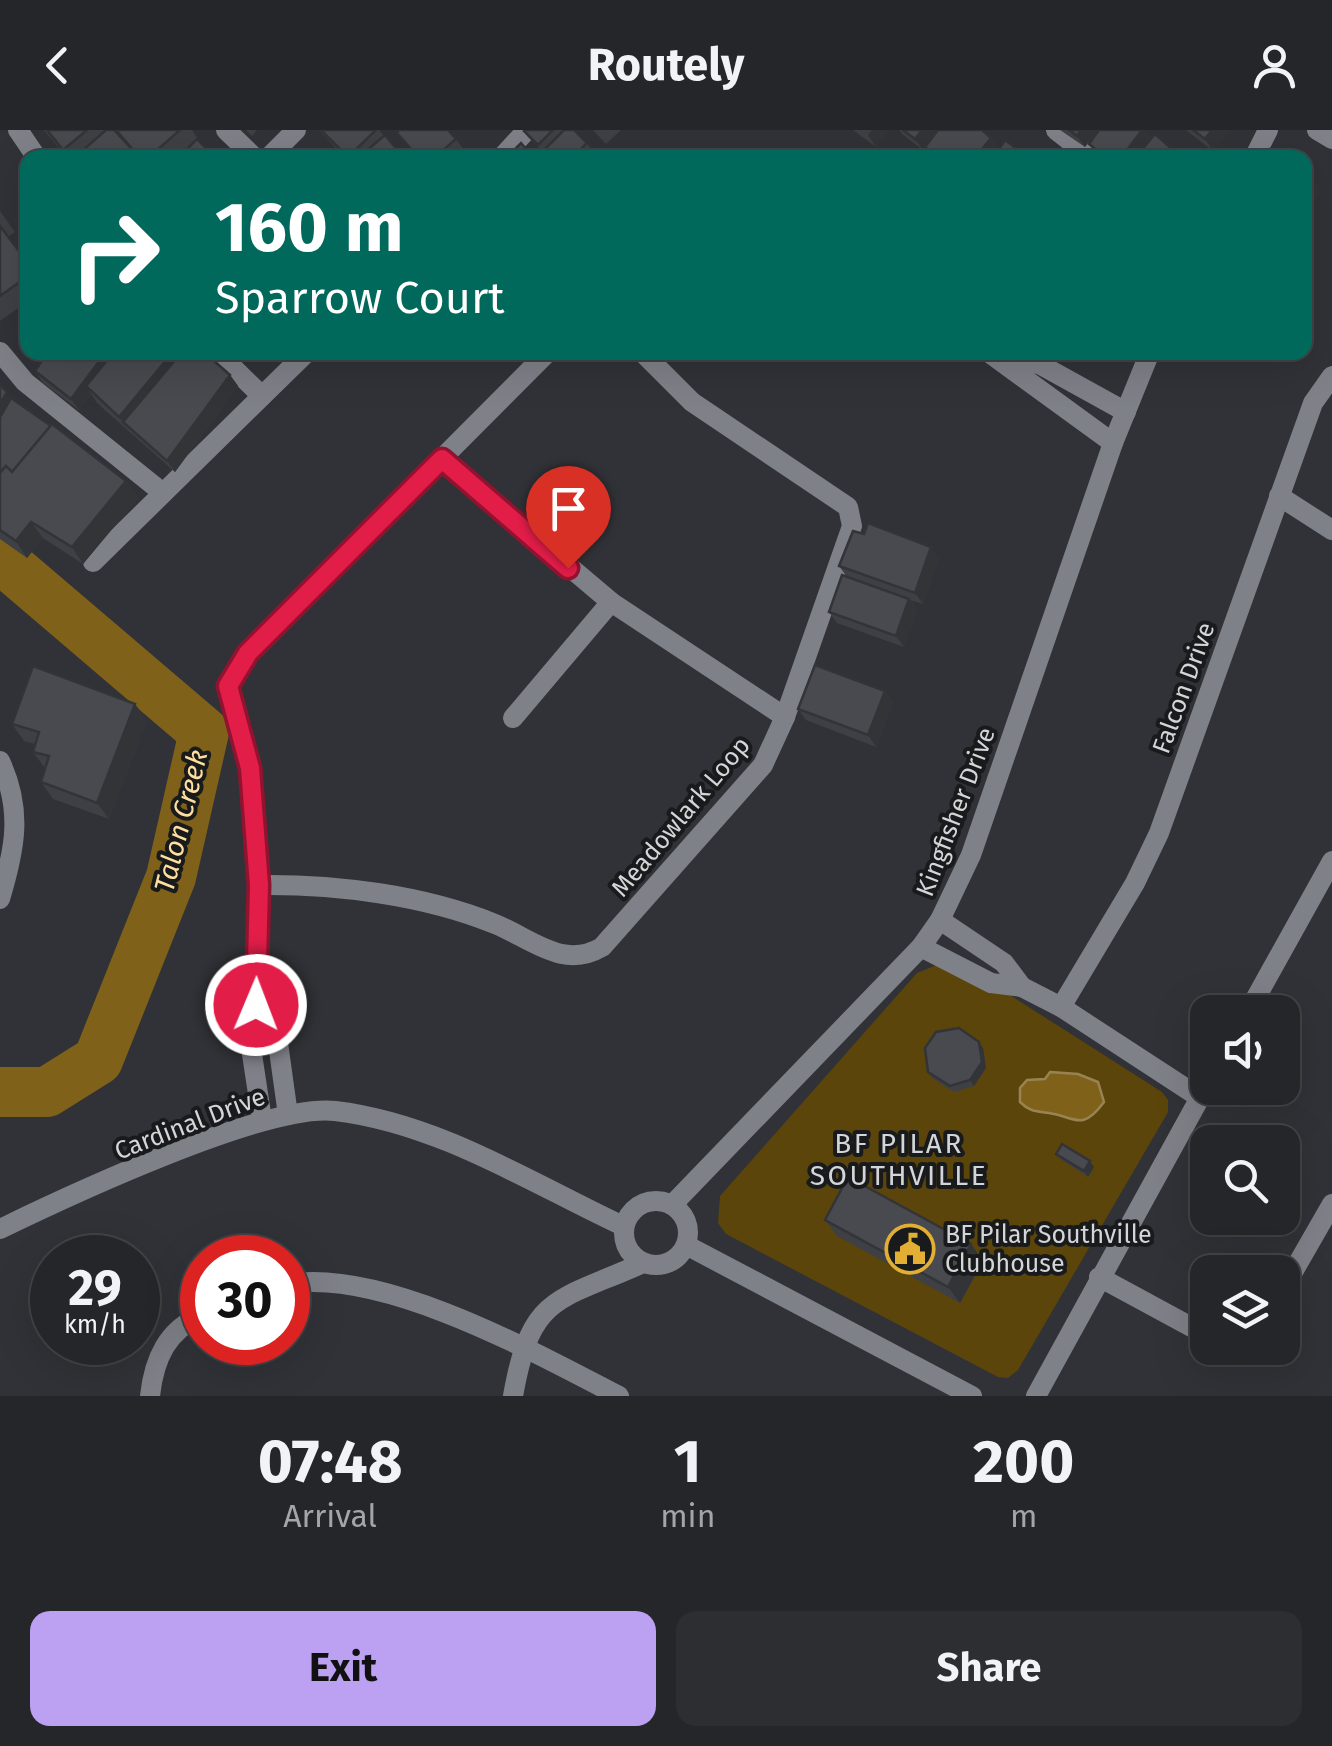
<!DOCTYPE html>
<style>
:root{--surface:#242629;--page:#2c2e31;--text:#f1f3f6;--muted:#a3a5a8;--line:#414346;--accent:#bca0f2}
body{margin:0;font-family:"Fira Sans",sans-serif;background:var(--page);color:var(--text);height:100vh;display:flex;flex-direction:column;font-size:38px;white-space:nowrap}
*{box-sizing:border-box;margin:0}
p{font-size:32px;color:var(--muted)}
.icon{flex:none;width:55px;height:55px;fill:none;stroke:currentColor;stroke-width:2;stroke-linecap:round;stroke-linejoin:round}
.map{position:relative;height:1266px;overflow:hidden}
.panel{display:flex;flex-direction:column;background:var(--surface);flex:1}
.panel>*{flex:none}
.hud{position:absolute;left:20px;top:20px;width:1292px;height:210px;border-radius:20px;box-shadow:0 10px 40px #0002,0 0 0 2px var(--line);background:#00695c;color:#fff;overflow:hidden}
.tools{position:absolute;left:1190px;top:865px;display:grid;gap:20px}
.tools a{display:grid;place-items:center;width:110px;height:110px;border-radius:20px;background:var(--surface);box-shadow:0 10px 40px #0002,0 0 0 2px var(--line);font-size:50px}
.speed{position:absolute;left:30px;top:1105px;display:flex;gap:20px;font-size:50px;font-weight:700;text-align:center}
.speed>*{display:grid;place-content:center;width:130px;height:130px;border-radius:50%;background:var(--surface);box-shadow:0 10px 40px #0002,0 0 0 2px var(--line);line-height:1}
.speed small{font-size:25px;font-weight:400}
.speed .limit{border:15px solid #d22;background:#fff;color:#111}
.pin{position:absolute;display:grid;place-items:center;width:85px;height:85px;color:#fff;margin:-102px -42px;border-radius:50% 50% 50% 0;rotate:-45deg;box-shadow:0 0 10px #0007}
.pin .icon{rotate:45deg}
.me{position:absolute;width:110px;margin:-55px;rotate:1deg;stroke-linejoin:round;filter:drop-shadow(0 0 8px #0008)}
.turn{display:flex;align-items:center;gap:35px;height:210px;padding:0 30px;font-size:45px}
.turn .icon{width:130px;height:130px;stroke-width:2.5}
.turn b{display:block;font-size:70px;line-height:85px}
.eta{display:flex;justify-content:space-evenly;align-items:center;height:170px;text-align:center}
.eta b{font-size:60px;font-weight:700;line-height:70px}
.cta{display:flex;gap:20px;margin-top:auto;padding:20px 30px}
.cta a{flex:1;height:115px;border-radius:20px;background:var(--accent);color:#111;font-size:40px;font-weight:700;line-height:115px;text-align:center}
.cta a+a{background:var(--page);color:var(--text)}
header{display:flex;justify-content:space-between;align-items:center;height:130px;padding:0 30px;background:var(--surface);font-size:45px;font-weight:700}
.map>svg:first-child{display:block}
.green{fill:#5c450b}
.water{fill:#7f611a;stroke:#988453;stroke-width:2.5}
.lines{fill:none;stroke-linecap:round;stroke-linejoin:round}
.river{stroke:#7f611a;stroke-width:50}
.minor{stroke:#7f8188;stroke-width:20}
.tertiary{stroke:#7f8188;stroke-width:20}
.wall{fill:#3e4045}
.shaded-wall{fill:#323438}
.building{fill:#484a50;stroke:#323438;stroke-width:2.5}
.route-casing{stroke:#92132f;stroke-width:25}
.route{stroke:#e11d48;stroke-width:18}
.labels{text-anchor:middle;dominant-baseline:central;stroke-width:8;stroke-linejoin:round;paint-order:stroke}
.street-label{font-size:25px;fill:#d4d5d8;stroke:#191a1c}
.poi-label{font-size:25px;fill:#d4d5d8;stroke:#191a1c;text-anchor:start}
.water-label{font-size:28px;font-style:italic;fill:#ffdf9f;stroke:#191a1c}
.neighbourhood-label{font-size:28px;letter-spacing:2.5px;fill:#d4d5d8;stroke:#191a1c}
</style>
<header><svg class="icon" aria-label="back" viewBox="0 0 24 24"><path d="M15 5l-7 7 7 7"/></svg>Routely<svg class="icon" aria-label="person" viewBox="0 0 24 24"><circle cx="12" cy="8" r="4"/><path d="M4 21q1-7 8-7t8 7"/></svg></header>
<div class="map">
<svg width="1332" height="1266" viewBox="0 0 1332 1266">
<rect width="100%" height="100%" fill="#303237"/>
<!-- green -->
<path class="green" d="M939 834 1005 862 1162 962 1168 970V982L1018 1240 1008 1248 998 1247 726 1104 718 1093 720 1066 917 843Z"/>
<!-- water -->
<path class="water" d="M1050 942 1078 944 1098 952 1104 972C1082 1002 1075 987 1049 983 1036 981 1030 982 1020 972V958L1027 950 1045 949Z"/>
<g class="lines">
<!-- river -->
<path class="river" d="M0 428 204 602 171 747 98 930 47 962H0"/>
<!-- minor -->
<g class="minor">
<path d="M18 0 37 28"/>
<path d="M226 0 255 28"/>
<path d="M1056 0 1092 28"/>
<path d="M268 28 296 0"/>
<path d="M501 28 527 0"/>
<path d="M1254 28 1268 0"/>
<path d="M0 222 25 252 163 363"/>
<path d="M217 222 262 266"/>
<path d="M988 222 1113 313"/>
<path d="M997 222 1041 235 1126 282"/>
<path d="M442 329 611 472 785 587"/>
<path d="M1279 366 1332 400"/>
<path d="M93 432 307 222"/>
<path d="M513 588 611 472"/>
<path d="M0 631C23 680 15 719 0 769"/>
<path d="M259 755C336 754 424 765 495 794 532 809 563 840 602 817L763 635 785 587 852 396 848 377 692 272 642 222"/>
<path d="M940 790 1004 833 1022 857"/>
<path d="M921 817 991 853 1022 857 1061 877 1199 967"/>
<path d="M256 875 277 906 288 985"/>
<path d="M1061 877 1135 753 1159 703 1313 273 1332 246"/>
<path d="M1248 882 1332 731"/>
<path d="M262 990 250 911 256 875 259 755 249 637 228 556 248 523 548 222"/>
<circle cx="656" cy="1103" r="32"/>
<path d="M672 1075 921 817 940 790 971 725 1113 313 1150 222"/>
<path d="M0 1099C68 1066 266 973 335 981 438 993 531 1053 623 1096"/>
<path d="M686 1115 972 1266"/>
<path d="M1099 1147 1208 1206"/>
<path d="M288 1154C383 1138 534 1222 619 1266"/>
<path d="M1282 1161 1332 1074"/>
<path d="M150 1266C154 1229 167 1200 202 1185"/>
<path d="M513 1266C531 1164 556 1172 643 1133"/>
<path d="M1036 1266 1208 953"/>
</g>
<!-- tertiary -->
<path class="tertiary" d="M1317 0 1332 9"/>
</g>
<!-- wall -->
<g class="wall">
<path d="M44 0H192L201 14 216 28H67Z"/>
<path d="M246 0H257L252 6Z"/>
<path d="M319 0H379L384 6 368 28H345Z"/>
<path d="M525 0H563L542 21 528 7 524 1Z"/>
<path d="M593 0H621L606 14Z"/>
<path d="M853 0H888L876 17Z"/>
<path d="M899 0H982L991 8 999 19 992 28H932L925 18 923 20 902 4Z"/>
<path d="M1060 0H1097L1085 17Z"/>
<path d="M1099 0H1146L1151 8 1182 28H1099L1089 14Z"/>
<path d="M1186 0H1229L1213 21Z"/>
<path d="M397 3 456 9 464 20 455 28H417Z"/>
<path d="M587 13 595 24 591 28H545L541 23Z"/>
<path d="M0 81 15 102 8 107 28 133V171L0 191Z"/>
<path d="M48 222H110L112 225 230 245 238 256 175 342 97 273 91 264 79 280 43 253 35 241Z"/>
<path d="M0 255 11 268 126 351 138 368 83 434 43 408 27 428 0 409Z"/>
<path d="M939 429 923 474 910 470 917 480 904 517 837 493 829 482 847 447 839 436Z"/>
<path d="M885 561 893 572 876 617 806 590 798 579Z"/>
<path d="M147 590 109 689 53 669 41 652 45 638 33 622 35 614 24 611 12 594Z"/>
<path d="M983 918 986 938 974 956 954 962 932 948 928 942Z"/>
<path d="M1056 1024 1094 1037 1088 1047 1060 1029Z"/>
<path d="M825 1090 971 1114 983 1131 960 1173 837 1106Z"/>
</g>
<!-- shaded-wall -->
<g class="shaded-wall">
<path d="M872 0H888L876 17 868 5Z"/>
<path d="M922 0H939L923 20 915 9Z"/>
<path d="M1081 0H1097L1085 17 1077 6Z"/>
<path d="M1142 0H1146L1152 8 1138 28H1121Z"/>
<path d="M1212 0H1229L1213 21 1205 9Z"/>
<path d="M991 8 999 19 992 28H975Z"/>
<path d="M1315 50 1323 61 1305 87V64Z"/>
<path d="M106 222H110L116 231 86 256 91 264 79 280 71 269Z"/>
<path d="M173 222H199L123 292 119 287Z"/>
<path d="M230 245 238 256 175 342 167 331Z"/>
<path d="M7 262 19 279 0 311V274Z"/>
<path d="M126 351 138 368 83 434 72 417Z"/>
<path d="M31 392 43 408 27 428 16 411Z"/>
<path d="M931 417 939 429 923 474 915 463Z"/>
<path d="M909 469 917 480 904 517 896 506Z"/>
<path d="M885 561 893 572 876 617 868 605Z"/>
<path d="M135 574 147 590 109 689 97 673Z"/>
<path d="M979 912 983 918 986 938 974 956 970 950Z"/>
<path d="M1090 1031 1094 1037 1088 1047 1084 1041Z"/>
<path d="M971 1114 983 1131 960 1173 948 1157Z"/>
</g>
<!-- building -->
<g class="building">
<path d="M47 0H87L63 20Z"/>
<path d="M106 0H114L140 28H74Z"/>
<path d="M116 0H180L148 28H140Z"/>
<path d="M321 0H376L348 27Z"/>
<path d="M399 0H448L456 9 434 28H419L397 3Z"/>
<path d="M525 0H553L538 15 524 1Z"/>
<path d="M564 0H574L587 13 572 28H547L541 23Z"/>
<path d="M903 0H922L915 9Z"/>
<path d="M938 0H982L991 8 975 28H938L925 17Z"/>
<path d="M1069 0H1081L1077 6Z"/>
<path d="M1099 0H1142L1121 28H1107L1089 14Z"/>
<path d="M1193 0H1212L1205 9Z"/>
<path d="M1155 4 1182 28H1135Z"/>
<path d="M385 5 404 28H370L365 22Z"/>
<path d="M197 9 216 28H178Z"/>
<path d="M1005 10 1029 28H993Z"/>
<path d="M521 13 534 28H506Z"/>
<path d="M1270 19 1282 28H1264Z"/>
<path d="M1305 43 1315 50 1305 64Z"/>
<path d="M0 96 28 133V146L0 166Z"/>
<path d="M48 222H106L71 269 35 241Z"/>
<path d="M114 222H173L119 287 86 256Z"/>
<path d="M182 222H204L230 245 167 331 123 292Z"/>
<path d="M0 255 7 262 0 274Z"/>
<path d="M11 268 51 296 12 342 6 336 0 343V287Z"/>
<path d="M52 294 126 351 72 417 31 392 16 411 0 400V343L6 336 12 342Z"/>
<path d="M868 393 931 417 915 463 839 436 853 401 864 404Z"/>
<path d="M842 445 909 469 896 506 829 482Z"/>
<path d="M815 535 885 561 868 605 798 579Z"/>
<path d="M33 536 135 574 97 673 41 652 49 626 33 622 39 602 12 594Z"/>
<path d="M959 898 979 912 982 932 970 950 950 956 928 942 925 918 936 902Z"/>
<path d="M1062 1014 1090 1031 1084 1041 1056 1024Z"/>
<path d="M848 1047 971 1114 948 1157 825 1090Z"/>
</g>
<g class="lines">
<!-- route casing -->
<g class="route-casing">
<path id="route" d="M256 875 259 755 250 638 228 556 248 523 442 329 568 438"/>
</g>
<!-- route -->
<use href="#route" class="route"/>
</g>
<!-- icons -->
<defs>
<g id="civic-ring" transform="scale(2.5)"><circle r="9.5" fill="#191a1c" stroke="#e2af34" stroke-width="1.5"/><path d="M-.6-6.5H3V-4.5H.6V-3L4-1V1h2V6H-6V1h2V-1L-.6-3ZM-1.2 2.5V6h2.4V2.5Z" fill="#e2af34"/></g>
</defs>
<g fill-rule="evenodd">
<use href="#civic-ring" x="910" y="1119"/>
</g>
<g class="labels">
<!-- street labels -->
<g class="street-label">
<text transform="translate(1184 558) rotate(-70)">Falcon Drive</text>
<text transform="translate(956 682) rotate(-69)">Kingfisher Drive</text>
<text transform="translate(681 687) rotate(-50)">Meadowlark Loop</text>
<text transform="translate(190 994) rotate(-21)">Cardinal Drive</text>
</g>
<!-- poi labels -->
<g class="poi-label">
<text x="945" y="1105">BF Pilar Southville<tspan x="945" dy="29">Clubhouse</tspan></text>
</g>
<!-- water labels -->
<g class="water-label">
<text transform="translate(181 691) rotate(-76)">Talon Creek</text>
</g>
<!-- neighbourhood labels -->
<g class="neighbourhood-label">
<text x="899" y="1013">BF PILAR<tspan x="899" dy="32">SOUTHVILLE</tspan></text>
</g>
</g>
</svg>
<div class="tools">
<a><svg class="icon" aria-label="sound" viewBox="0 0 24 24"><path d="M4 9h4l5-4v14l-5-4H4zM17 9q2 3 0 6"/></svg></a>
<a><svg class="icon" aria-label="search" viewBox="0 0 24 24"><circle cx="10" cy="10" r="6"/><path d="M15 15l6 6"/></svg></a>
<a><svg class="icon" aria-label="layers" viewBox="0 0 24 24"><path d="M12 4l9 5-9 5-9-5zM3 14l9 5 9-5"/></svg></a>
</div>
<div class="speed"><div>29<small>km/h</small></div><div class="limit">30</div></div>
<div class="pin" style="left:568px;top:438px;background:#d93025"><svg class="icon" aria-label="arrive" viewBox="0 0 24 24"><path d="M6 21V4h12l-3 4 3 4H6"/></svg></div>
<svg class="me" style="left:256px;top:875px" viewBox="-20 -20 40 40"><circle r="17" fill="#e11d48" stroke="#fff" stroke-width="3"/><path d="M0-11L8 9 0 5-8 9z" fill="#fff"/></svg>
<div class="hud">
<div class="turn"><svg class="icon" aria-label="right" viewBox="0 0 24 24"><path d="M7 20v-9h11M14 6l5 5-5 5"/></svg><div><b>160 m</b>Sparrow Court</div></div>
</div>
</div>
<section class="panel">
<div class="eta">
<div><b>07:48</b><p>Arrival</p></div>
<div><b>1</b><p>min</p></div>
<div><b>200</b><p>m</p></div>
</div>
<div class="cta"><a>Exit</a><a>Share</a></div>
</section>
